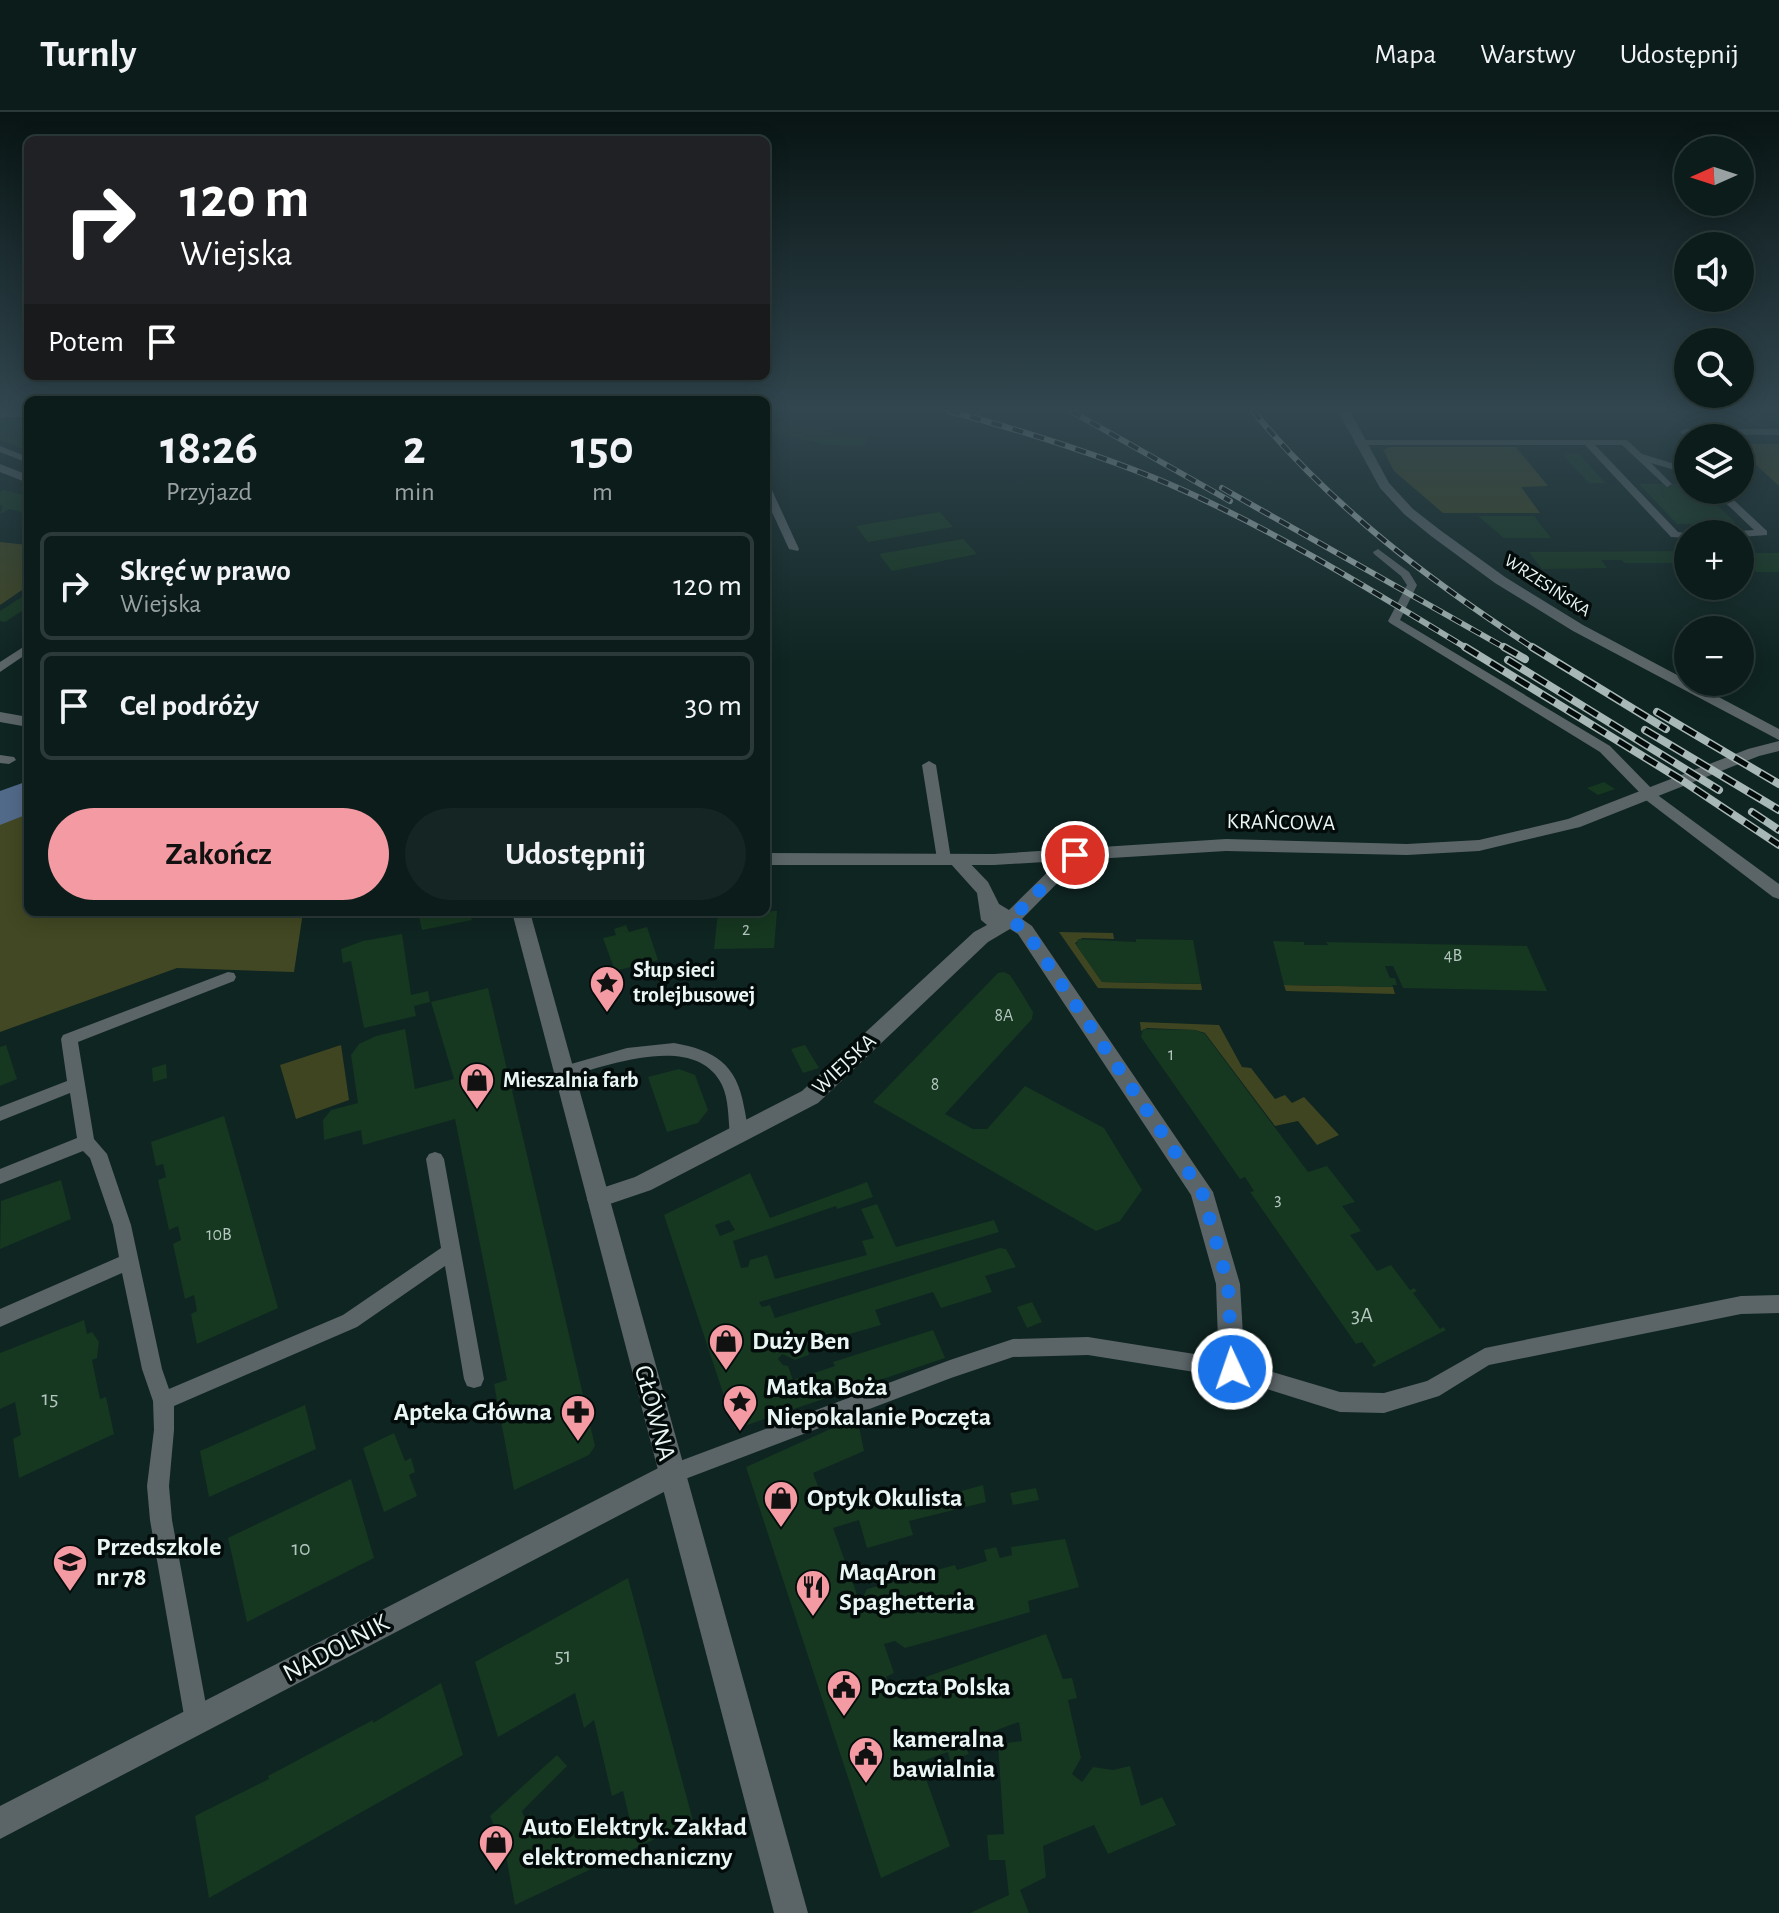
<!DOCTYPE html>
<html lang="pl">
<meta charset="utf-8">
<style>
:root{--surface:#0b1c1a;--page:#142523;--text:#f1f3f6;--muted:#9aa1a2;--line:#2b3a39;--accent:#f49aa3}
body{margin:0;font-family:"Alegreya Sans",sans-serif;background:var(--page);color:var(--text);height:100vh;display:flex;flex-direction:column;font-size:30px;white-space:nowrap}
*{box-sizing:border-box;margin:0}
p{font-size:26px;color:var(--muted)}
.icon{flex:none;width:44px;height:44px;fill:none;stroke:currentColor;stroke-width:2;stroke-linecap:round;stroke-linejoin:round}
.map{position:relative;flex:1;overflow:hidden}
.side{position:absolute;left:24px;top:284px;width:746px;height:520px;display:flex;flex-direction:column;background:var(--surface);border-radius:12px;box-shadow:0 4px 20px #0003,0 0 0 2px var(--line)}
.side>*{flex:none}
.hud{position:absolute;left:24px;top:24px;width:746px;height:244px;border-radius:12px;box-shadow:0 4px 20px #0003,0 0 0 2px var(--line);background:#202124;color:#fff;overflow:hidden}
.needle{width:52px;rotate:267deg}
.tools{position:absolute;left:1674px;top:24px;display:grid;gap:16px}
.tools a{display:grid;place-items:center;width:80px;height:80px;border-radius:50%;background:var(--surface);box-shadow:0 4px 20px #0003,0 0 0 2px var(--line);font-size:40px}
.pin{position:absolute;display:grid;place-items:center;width:68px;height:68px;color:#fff;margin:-34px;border:4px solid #fff;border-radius:50%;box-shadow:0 2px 8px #0007}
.me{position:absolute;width:88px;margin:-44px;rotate:357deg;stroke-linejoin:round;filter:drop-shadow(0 0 6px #0008)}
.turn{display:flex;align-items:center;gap:28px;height:168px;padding:0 24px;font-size:36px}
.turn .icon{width:104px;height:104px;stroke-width:2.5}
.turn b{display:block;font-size:56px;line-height:68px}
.then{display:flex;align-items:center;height:76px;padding:0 24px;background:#0003;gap:16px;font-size:30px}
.eta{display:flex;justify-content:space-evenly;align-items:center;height:136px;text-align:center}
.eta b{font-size:48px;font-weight:700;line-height:56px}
.cta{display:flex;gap:16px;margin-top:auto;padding:16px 24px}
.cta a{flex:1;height:92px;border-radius:48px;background:var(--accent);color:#111;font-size:32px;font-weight:700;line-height:92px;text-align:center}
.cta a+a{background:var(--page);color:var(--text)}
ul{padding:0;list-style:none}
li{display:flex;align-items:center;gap:24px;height:108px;margin:0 16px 12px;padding:0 8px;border:4px solid var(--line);border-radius:12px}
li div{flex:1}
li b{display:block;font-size:30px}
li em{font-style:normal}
header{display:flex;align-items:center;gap:48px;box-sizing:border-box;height:112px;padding:0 40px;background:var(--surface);border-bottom:2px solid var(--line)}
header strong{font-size:38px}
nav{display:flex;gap:44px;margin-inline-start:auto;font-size:28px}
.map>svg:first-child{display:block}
.green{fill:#3f4521}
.forest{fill:#424823}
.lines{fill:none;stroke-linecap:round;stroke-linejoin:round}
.river{fill:#526a8a;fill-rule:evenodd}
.building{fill:#163720;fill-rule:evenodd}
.service{fill:#5b6568;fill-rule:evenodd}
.minor{fill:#5b6568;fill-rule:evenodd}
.tertiary{fill:#5b6568;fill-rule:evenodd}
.rail-far1-casing{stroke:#a8b8b6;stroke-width:6}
.rail-casing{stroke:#a8b8b6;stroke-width:8}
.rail-far1{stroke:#040c0b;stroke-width:4;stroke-dasharray:11;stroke-linecap:butt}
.rail{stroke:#040c0b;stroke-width:5;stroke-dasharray:15;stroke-linecap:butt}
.route{stroke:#1a73e8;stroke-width:14;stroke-dasharray:0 25.2}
.labels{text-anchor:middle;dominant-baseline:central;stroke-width:7;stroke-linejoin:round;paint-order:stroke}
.far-street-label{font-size:18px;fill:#e9f6f4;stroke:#040c0b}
.number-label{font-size:18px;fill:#b4c6bf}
.street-label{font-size:22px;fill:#e9f6f4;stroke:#040c0b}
.poi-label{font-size:22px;font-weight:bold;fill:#e9f6f4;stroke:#040c0b;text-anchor:start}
.near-number-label{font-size:22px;fill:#b4c6bf}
.near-poi-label{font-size:26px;font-weight:bold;fill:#e9f6f4;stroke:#040c0b;text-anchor:start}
.near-street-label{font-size:26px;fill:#e9f6f4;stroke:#040c0b}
</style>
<header>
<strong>Turnly</strong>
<nav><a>Mapa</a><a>Warstwy</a><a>Udostępnij</a></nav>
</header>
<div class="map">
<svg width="1779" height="1801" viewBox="0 0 1779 1801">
<rect width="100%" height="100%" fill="#0f2522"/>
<!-- green -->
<g class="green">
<path d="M1740 332H1779V374L1740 338Z"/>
<path d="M1390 335H1516L1548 374 1521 375 1540 401H1443L1394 359 1383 338Z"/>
<path d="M0 430 28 433V474L0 493Z"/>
<path d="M1059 820 1113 821 1114 827 1082 826 1075 831 1102 870 1201 872 1202 878 1098 876Z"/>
<path d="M1284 873 1393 875 1395 882 1286 879Z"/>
<path d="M1140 910 1219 913 1242 955 1251 956 1275 987 1285 983 1292 991 1304 985 1339 1023 1317 1033 1298 1009 1275 1014 1205 921 1195 918 1147 916 1141 919Z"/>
<path d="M341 933 349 988 296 1007 280 953Z"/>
</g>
<!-- forest -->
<path class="forest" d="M28 674V800H303L294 860 177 856 0 920V687Z"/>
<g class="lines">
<!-- river -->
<path class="river" d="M28 669V702L0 713V679Z"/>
</g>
<!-- building -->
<g class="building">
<path d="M1425 299H1704L1707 302 1429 305Z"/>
<path d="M1759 299H1779V316Z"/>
<path d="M0 306 28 309V339L0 328Z"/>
<path d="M771 309 833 320 869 326 862 334 819 333 821 331 766 321V314Z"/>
<path d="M1562 342H1579L1605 371H1589Z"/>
<path d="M1639 372H1688V378H1701L1736 411 1677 412Z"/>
<path d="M4 378 28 384V402L10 397 0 402 3 394 0 393V380Z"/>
<path d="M940 400 953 415 868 430 856 414Z"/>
<path d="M1478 404H1534L1551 426H1504Z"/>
<path d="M963 427 977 442 892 459 879 442Z"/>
<path d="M1688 439V451H1625L1622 448H1601L1607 456 1542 457 1529 440Z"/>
<path d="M1740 441H1779V460H1756Z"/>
<path d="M28 481V495L5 510 0 509V499Z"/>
<path d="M1604 670 1615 677 1598 683 1587 676Z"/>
<path d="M777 799 774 836 714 837 718 800Z"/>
<path d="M418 800H469L472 808 422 818Z"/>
<path d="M626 813 629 820 647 815 658 848 615 859 603 826 616 823 614 817Z"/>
<path d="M402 822 411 883 428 879 430 890 414 894 416 904 364 916 351 849 343 851 341 837 363 829Z"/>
<path d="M1078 827 1136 830V827L1193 828 1201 872 1102 870 1076 833Z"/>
<path d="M1273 829 1304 830V833H1328L1326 830 1527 834 1547 879 1403 876 1393 854H1385L1390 866H1395L1397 873H1392L1393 875 1284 873Z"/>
<path d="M1004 860 1010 863 1021 880 1033 900 1032 907 945 1002 973 1017H987L1025 974 1104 1016 1142 1078 1120 1109 1096 1119 873 990 998 861Z"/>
<path d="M488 876 595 1334 589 1343 514 1378 494 1272 507 1268 455 1007 363 1033 361 1018 324 1028 323 1008 331 998 358 991 351 943 359 932 376 924 405 917 415 977 454 967 431 890Z"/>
<path d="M1143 917 1195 918 1205 922 1308 1060 1327 1054 1355 1090 1342 1094 1361 1119 1350 1123 1377 1159 1391 1153 1410 1178 1414 1176 1417 1179 1413 1181 1440 1217 1443 1215 1446 1218 1374 1255 1372 1253 1376 1250 1362 1230 1356 1232 1250 1080 1254 1079 1245 1065 1240 1067 1141 925Z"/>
<path d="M6 933 17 967 0 974V935Z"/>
<path d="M805 933 819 956 803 961 791 937Z"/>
<path d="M166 952 167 966 153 970 152 956Z"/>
<path d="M679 957 695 963 708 998 698 1011 667 1020 648 965Z"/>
<path d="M224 1004 278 1196 197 1232 191 1202 197 1199 194 1183 185 1187 173 1132 181 1128 178 1114 169 1118 158 1068 166 1065 163 1052 156 1054 151 1030Z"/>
<path d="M750 1061 770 1106 867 1070 873 1085 837 1097 836 1094 733 1129 741 1156 748 1155 750 1148 767 1143 775 1167 867 1143 862 1129 874 1126 861 1097 877 1092 896 1135 994 1108 999 1120 759 1190 762 1195 770 1193 775 1206 1000 1136 1006 1137 1016 1155 985 1164 992 1180 941 1196 933 1180 875 1198 881 1213 807 1234 809 1243 795 1248 782 1242 778 1247 783 1253 788 1254 793 1268 835 1254 833 1250 933 1218 945 1246 735 1317 664 1103ZM729 1108 735 1118 720 1124 715 1113Z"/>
<path d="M61 1068 71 1107 0 1137 1 1089Z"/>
<path d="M1032 1190 1042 1210 1027 1216 1017 1195Z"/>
<path d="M84 1208 87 1222 92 1220 99 1230 97 1246 92 1248 100 1287 106 1285 114 1322 19 1366 13 1327 21 1323 15 1290 0 1297V1241Z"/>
<path d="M305 1293 316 1337 209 1385 200 1339Z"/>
<path d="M857 1305 864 1339 813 1361 829 1404 840 1392 899 1375 905 1395 983 1373 986 1390 909 1409 913 1423 867 1436 859 1408 833 1416 860 1491 867 1477 955 1453 957 1458 987 1449 984 1438 996 1435 1000 1446 1012 1443 1011 1435 1065 1427 1079 1475 1028 1489 1030 1500 941 1526 905 1536 895 1529 884 1532 894 1561 886 1565 892 1583 905 1588 916 1583 912 1570 1046 1522 1063 1567 1072 1566 1077 1586 1068 1588 1081 1646 1072 1662 1082 1670 1093 1655 1113 1658 1130 1654 1141 1694 1162 1685 1176 1713 1108 1742 1094 1713 1043 1734 1046 1765 1020 1778 1029 1801H970L1009 1783 1005 1748H989L987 1723 1004 1722 998 1632 1022 1629 1019 1610 964 1630 969 1642 950 1649 948 1640 920 1650 950 1734 881 1766 746 1355Z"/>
<path d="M394 1321 405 1349 411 1346 415 1360 409 1363 417 1384 384 1400 363 1336Z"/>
<path d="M351 1367 374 1446 247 1510 228 1426Z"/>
<path d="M1036 1376 1039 1388 1013 1393 1010 1381Z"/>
<path d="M628 1466 693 1709 515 1793 506 1744 490 1704 557 1643 567 1654 522 1699 524 1705 531 1702 540 1728 598 1701 603 1720 617 1712 631 1713 623 1679 612 1684 594 1608 584 1616 575 1581 498 1625 475 1550Z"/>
<path d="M441 1571 463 1643 209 1786 195 1704 269 1667 268 1664 373 1608V1611Z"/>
</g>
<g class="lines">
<!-- service -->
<g class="service">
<rect x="0" y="299" width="28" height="6"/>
<path d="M1685 317H1779V323L1682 322 1680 320Z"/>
<path d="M1359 328H1627L1642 342 1688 356V362L1651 351 1672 372 1667 375 1622 333H1595L1678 420 1692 422H1688V426L1671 425 1585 333H1356L1354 331Z"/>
<path d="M0 334 28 345V351L0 340Z"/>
<path d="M766 373 771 376 799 437 798 439 789 437 766 387Z"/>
<path d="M1712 378H1723L1767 419V423L1740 425V422H1711L1702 412 1703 410H1711L1721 420 1754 418Z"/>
<path d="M1378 437 1409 460 1417 473 1400 508 1610 634 1653 678V684H1643L1600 640 1390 511 1388 509 1407 473 1401 464 1374 442 1373 440Z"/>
<path d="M28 532V541L0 560V550Z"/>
<path d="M0 643 14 645 16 648 9 652 0 651Z"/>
<path d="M929 649 936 653 951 747 944 752 937 747 922 653Z"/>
<path d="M228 860 234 861 236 865 234 869 78 930 94 1027 107 1042 131 1113 162 1257 169 1277 343 1203 441 1136 426 1047 429 1042 435 1040 441 1042 444 1047 484 1267 481 1274 474 1276 467 1274 464 1267 445 1154 357 1215 174 1294V1318L169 1374 172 1408 209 1609 206 1618 197 1621 188 1618 185 1609 150 1408 147 1374 154 1318 153 1289 142 1257 122 1161 0 1215V1197L119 1145 113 1113 90 1046 83 1039 0 1072V1057L77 1026 70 981 0 1009V995L67 969 61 927 63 923Z"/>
<path d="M674 931C714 938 737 952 744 995 746 1005 749 1017 745 1027L739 1029 733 1027 730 1022C728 1006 729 988 722 973 696 919 606 954 563 966L557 964 555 960 557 956 627 936Z"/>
<path d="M1779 1183V1201L1741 1202 1489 1253 1439 1284 1384 1301 1340 1300 1232 1266 1088 1243 1013 1245 951 1266 672 1372 664 1369 661 1362 664 1355 672 1352 950 1248 1013 1227 1088 1225 1232 1248 1340 1280 1384 1281 1427 1269 1485 1236 1741 1184Z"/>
</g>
<!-- minor -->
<g class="minor">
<path d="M1338 299H1350L1389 371 1413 397 1440 418 1505 465 1583 513 1779 617V628L1573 519 1495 471 1431 424 1404 402 1380 376Z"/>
<path d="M0 352 28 363V371L0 360Z"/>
<path d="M1648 676 1779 772V787L1773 785 1642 685 1640 681 1642 677Z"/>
<path d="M1075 737 1084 743 1081 747 1022 807 1032 814 1213 1080 1240 1172 1245 1257 1241 1265 1232 1268 1223 1265 1219 1257 1216 1172 1191 1083 1018 822 1010 817 988 830 818 991 651 1078 598 1096 590 1094 587 1087 590 1080 635 1065 802 979 974 820 987 813 981 808 977 781 950 751 947 747 950 743H962L988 770 999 792 1009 798 1069 739Z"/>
<path d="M672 1349 681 1353 685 1362 681 1371 0 1727V1694Z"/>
</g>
<!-- tertiary -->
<g class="tertiary">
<path d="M0 600 28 605V615L0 610Z"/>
<path d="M1779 629V639L1759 644 1580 715 1479 739 1407 743 1226 739 994 753H766V741L994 742 1226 727 1407 732 1479 728 1568 707 1748 637Z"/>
<path d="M512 800H530L808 1801H774Z"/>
</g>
<!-- rail-far1 casing -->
<g class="rail-far1-casing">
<g id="rail-far1">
<path d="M949 299C1024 319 1097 342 1169 372 1273 417 1371 478 1468 537"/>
<path d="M1071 299 1230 389"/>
<path d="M1253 299C1333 396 1430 469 1535 537"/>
<path d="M1222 376 1507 537"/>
</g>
</g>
<!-- rail casing -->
<g class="rail-casing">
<g id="rail">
<path d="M1465 535 1680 667 1779 733"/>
<path d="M1504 535 1525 547"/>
<path d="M1532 535 1666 617"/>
<path d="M1508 548 1719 678"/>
<path d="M1657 600 1779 672"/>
<path d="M1645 618 1779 698"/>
<path d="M1752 700 1779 718"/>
</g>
</g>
<!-- rail-far1 -->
<use href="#rail-far1" class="rail-far1"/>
<!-- rail -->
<use href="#rail" class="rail"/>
</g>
<!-- sky -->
<linearGradient id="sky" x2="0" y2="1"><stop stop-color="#081413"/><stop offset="0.54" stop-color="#31464f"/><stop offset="1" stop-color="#31464f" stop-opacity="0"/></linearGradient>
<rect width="1779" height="551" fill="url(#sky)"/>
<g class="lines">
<!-- route -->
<path class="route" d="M1075 743 1010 808 1025 818 1202 1080 1228 1172 1232 1257"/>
</g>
<!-- icons -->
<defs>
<g id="sight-pin" transform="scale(1.8)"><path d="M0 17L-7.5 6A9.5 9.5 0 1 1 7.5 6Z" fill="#f49aa3" stroke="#040c0b"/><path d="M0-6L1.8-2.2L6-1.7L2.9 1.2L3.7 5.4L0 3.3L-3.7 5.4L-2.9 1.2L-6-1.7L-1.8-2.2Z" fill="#111"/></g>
<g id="shop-pin" transform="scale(1.8)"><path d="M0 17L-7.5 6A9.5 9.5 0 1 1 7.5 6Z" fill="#f49aa3" stroke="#040c0b"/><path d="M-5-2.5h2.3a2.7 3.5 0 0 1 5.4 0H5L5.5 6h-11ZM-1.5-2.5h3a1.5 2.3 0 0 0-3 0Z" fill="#111"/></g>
<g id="pharmacy-pin" transform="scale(1.8)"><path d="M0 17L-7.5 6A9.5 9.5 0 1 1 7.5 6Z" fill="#f49aa3" stroke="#040c0b"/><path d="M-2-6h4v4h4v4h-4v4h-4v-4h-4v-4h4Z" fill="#111"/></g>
<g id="school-pin" transform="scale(1.8)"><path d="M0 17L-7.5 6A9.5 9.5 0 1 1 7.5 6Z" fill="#f49aa3" stroke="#040c0b"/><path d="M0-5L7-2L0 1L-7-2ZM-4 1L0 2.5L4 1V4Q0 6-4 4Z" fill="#111"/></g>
<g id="restaurant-pin" transform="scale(1.8)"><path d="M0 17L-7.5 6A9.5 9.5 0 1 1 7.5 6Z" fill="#f49aa3" stroke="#040c0b"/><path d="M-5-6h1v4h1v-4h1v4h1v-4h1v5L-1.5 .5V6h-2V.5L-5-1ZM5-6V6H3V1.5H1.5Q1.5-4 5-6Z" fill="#111"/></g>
<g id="civic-pin" transform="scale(1.8)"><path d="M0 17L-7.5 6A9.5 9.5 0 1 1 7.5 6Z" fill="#f49aa3" stroke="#040c0b"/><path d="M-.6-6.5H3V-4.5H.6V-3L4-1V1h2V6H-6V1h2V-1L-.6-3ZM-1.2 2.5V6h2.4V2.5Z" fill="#111"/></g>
</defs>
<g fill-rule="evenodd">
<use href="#sight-pin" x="607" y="871"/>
<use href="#shop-pin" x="477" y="968"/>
<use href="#shop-pin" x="726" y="1229"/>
<use href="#sight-pin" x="740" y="1290"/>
<use href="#pharmacy-pin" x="578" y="1300"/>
<use href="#shop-pin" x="781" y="1386"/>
<use href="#school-pin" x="70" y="1450"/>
<use href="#restaurant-pin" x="813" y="1475"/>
<use href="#civic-pin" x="844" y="1575"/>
<use href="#civic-pin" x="866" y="1642"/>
<use href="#shop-pin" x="496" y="1730"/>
</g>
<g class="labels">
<!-- far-street labels -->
<g class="far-street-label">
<text transform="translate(1547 474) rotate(33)">WRZESIŃSKA</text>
</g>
<!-- number labels -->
<g class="number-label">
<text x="746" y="818">2</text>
<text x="1453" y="844">4B</text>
<text x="1004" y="904">8A</text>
<text x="1171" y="943">1</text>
<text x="935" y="973">8</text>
<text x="1278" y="1088">3</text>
<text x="219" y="1123">10B</text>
</g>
<!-- street labels -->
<g class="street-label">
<text transform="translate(1281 710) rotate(1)">KRAŃCOWA</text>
<text transform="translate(844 952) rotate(-43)">WIEJSKA</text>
</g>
<!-- poi labels -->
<g class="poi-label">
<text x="633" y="858">Słup sieci<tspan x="633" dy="25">trolejbusowej</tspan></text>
<text x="503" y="968">Mieszalnia farb</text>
</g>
<!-- near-number labels -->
<g class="near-number-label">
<text x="1362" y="1203">3A</text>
<text x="50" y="1286">15</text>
<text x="301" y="1436">10</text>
<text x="563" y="1543">51</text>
</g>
<!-- near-poi labels -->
<g class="near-poi-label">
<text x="752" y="1229">Duży Ben</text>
<text x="766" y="1275">Matka Boża<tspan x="766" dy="30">Niepokalanie Poczęta</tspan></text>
<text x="552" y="1300" text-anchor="end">Apteka Główna</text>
<text x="807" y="1386">Optyk Okulista</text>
<text x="96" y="1435">Przedszkole<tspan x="96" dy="30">nr 78</tspan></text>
<text x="839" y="1460">MaqAron<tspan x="839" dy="30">Spaghetteria</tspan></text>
<text x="870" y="1575">Poczta Polska</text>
<text x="892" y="1627">kameralna<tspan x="892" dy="30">bawialnia</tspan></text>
<text x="522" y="1715">Auto Elektryk. Zakład<tspan x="522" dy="30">elektromechaniczny</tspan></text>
</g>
<!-- near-street labels -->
<g class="near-street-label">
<text transform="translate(655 1301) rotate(75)">GŁÓWNA</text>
<text transform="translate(336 1536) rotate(-28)">NADOLNIK</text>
</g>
</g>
</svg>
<div class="tools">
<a><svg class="needle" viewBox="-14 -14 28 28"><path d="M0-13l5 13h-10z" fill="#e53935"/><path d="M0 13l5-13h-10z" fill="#9aa1a2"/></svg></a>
<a><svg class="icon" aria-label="sound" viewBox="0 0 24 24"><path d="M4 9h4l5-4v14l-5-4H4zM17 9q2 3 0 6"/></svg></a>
<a><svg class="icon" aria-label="search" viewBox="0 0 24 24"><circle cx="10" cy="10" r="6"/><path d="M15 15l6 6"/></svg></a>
<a><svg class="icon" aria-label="layers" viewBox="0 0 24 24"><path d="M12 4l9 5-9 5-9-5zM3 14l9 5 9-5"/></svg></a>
<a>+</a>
<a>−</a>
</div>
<div class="pin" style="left:1075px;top:743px;background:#d93025"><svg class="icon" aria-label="arrive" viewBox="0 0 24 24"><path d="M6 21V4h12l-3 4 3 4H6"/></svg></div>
<svg class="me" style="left:1232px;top:1257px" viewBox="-20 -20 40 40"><circle r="17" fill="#1a73e8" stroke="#fff" stroke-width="3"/><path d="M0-11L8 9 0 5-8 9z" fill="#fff"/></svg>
<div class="hud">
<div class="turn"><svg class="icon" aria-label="right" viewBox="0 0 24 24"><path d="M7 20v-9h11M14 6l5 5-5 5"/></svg><div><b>120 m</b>Wiejska</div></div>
<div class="then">Potem<svg class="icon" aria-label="arrive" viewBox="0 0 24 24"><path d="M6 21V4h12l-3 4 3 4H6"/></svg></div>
</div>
<section class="side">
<div class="eta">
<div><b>18:26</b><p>Przyjazd</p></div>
<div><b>2</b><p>min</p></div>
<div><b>150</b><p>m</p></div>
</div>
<ul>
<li><svg class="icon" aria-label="right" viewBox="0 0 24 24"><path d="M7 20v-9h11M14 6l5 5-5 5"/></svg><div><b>Skręć w prawo</b><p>Wiejska</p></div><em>120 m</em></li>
<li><svg class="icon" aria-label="arrive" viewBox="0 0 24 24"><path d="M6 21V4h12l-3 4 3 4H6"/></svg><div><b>Cel podróży</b></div><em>30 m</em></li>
</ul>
<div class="cta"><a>Zakończ</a><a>Udostępnij</a></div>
</section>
</div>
